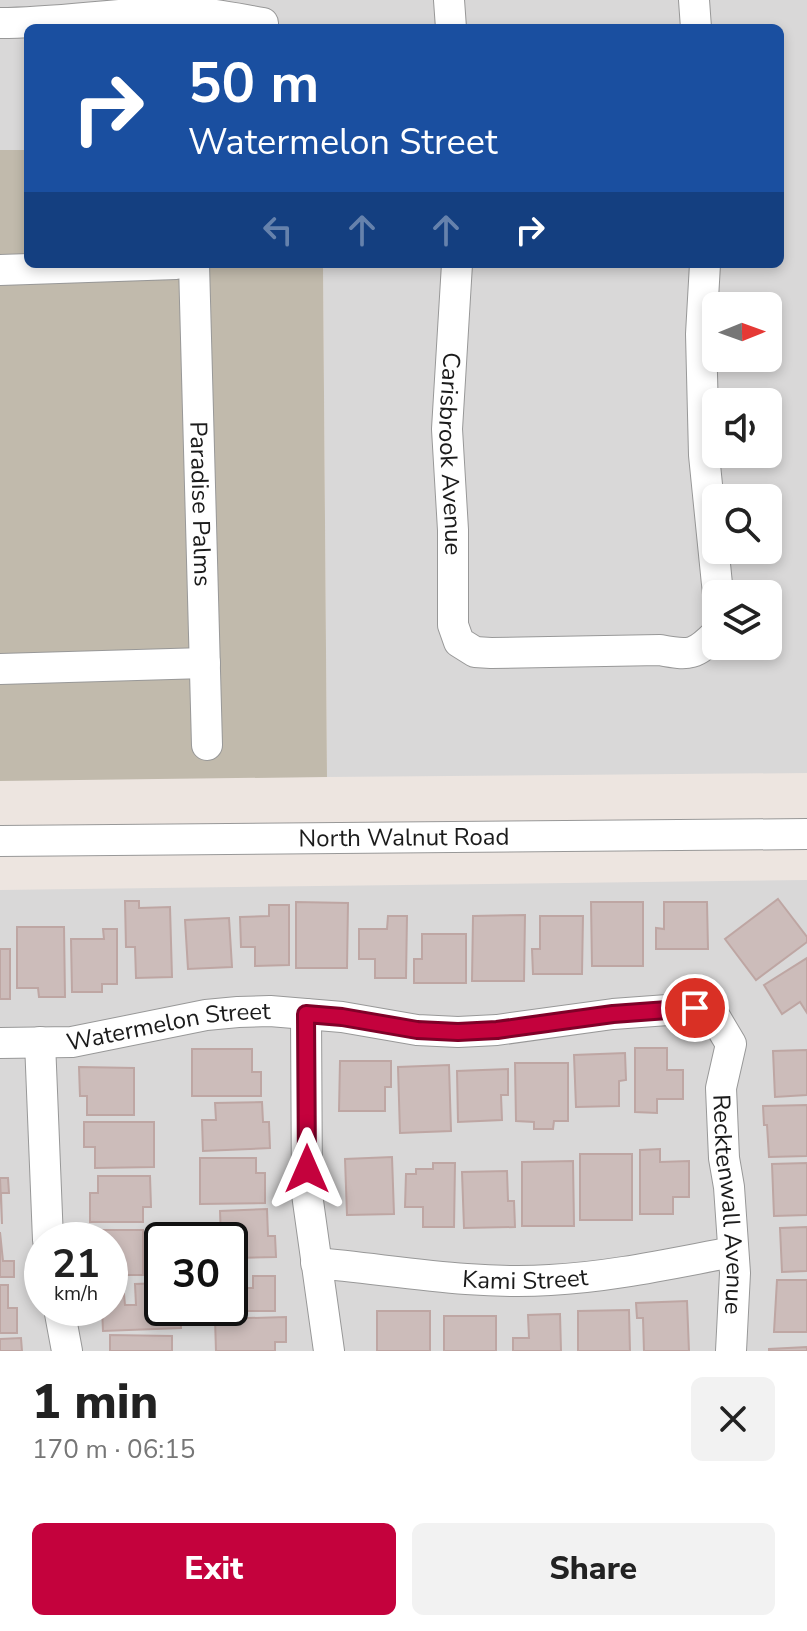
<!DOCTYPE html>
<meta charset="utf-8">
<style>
:root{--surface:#fff;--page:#f2f2f2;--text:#222;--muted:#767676;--accent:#c4023d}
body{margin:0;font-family:"Nunito Sans",sans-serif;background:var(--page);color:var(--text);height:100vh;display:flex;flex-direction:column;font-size:30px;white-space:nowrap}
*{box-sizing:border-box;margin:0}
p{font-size:26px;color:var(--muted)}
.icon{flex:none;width:44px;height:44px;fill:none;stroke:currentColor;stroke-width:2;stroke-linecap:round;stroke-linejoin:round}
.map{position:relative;height:1351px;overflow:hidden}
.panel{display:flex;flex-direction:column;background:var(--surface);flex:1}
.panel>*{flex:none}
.guide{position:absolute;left:24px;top:24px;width:760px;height:244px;border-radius:12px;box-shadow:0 4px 12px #0003;background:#1a4fa0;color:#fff;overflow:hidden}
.needle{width:52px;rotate:89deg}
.buttons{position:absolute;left:702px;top:292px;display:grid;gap:16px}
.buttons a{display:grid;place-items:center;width:80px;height:80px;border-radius:12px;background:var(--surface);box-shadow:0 4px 12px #0003;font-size:40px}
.speed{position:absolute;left:24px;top:1222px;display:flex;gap:16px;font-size:40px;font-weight:700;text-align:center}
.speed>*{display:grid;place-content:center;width:104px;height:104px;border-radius:50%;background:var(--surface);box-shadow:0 4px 12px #0003;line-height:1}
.speed small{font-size:20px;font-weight:400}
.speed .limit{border:4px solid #111;border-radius:12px;background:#fff;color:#111}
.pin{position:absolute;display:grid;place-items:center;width:68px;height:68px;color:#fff;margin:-34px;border:4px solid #fff;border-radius:50%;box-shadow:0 2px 8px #0007}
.me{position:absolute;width:88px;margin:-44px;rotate:0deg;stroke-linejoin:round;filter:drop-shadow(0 0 6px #0008)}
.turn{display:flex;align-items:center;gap:28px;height:168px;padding:0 32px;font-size:36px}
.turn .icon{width:104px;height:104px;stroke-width:2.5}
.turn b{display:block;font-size:56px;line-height:68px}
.lanes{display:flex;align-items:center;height:76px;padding:0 32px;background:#0003;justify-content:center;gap:40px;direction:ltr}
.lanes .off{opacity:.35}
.round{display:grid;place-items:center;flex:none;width:84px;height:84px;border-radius:12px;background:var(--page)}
.overview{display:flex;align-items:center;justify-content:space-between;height:136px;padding:0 32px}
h1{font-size:48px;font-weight:800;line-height:60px}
.cta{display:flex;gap:16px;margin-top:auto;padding:16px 32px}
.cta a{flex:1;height:92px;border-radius:12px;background:var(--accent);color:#fff;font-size:32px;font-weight:800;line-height:92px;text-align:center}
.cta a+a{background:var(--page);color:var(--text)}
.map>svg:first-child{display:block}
.residential{fill:#d9d8d8;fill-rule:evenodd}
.construction{fill:#c1baac}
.building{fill:#ccbcba;stroke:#bea6a3;stroke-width:2}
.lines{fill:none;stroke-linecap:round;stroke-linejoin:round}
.minor-casing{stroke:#989898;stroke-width:32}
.minor{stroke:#fff;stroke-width:30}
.route-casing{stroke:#7f0128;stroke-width:20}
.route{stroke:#c4023d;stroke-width:14}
.labels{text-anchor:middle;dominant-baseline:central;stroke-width:7;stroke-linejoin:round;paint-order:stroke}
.street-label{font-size:24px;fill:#1b1b1b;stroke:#fff}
</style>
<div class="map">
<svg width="807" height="1351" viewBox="0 0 807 1351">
<rect width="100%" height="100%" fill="#ede5e0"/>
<!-- residential -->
<g class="residential">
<path d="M0 0H807V773L327 777 323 264H780V28H28V150H0ZM716 306H768V358H716ZM716 402H768V454H716ZM716 498H768V550H716ZM716 594H768V646H716Z"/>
<path d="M807 880V1351H0V890ZM42 1240H110V1308H42ZM162 1240H230V1308H162Z"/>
</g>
<!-- construction -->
<path class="construction" d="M0 150H28V264H323L327 777 0 781Z"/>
<!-- building -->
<g class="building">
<path d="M778 899 807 937V942L756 980 725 939Z"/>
<path d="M125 901H139V908L170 907 172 977 136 978 135 947H126Z"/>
<path d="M296 902 348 903 347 968H296Z"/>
<path d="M591 902H643V966H592Z"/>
<path d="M664 902H707L708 949H656V928L664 929Z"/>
<path d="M269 905H289V965L255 966V947H241L240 917 269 916Z"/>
<path d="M525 915 524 981H472L473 916Z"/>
<path d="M388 916H407L406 978H375V959H359V929H387Z"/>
<path d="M540 916H583L582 974H533L532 949H540Z"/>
<path d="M229 918 232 967 188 969 185 920Z"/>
<path d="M17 927H64L65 997H39L38 988H17Z"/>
<path d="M103 929H117V984H102V992H72L71 939H104Z"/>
<path d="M422 934H466V983H414V959H422Z"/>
<rect x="0" y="949" width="10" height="50"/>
<path d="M807 958V1013L800 1002 782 1014 764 985Z"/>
<path d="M635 1048H667V1070H683V1099H657V1113L635 1112Z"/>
<path d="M192 1049H252V1072H261V1096H192Z"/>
<path d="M807 1050V1095L775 1097 773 1051Z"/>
<path d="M625 1053 626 1080 619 1081V1106L576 1107 574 1055Z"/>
<path d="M340 1061H391V1087H385V1111H339Z"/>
<path d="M515 1063H568V1121H554L553 1129H534V1122L516 1121Z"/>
<path d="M449 1065 451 1131 400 1133 398 1067Z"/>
<path d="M79 1067 134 1068V1115H87V1096H80Z"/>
<path d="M508 1069V1095H501L502 1120 458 1122 457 1071Z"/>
<path d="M262 1102 263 1122H269L270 1148 203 1151 202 1120H216L215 1103Z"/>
<path d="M807 1105V1156L769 1157 767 1125H764L763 1106Z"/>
<path d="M84 1122H154V1167L95 1168V1147H84Z"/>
<path d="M660 1149V1162L689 1161V1197H673V1214H640V1150Z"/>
<rect x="580" y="1154" width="52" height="66"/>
<path d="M392 1157 394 1214 347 1215 345 1159Z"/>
<path d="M200 1158H256V1173H265V1203L200 1204Z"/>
<path d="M573 1161 574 1226H522V1162Z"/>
<path d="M433 1163H455L454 1227H423V1207H405L406 1174H416V1169H433Z"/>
<path d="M807 1163V1215L774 1216 772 1164Z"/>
<path d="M507 1171 508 1201H514L515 1227 464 1228 462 1172Z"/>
<path d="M98 1176H150L151 1207H143V1222H90V1193H98Z"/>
<path d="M0 1178H8L9 1193H1L2 1224Z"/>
<path d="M267 1209 268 1236H275L276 1257 230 1258V1240H221L220 1211Z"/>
<path d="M807 1227V1271L782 1272 780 1228Z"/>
<path d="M95 1230H143V1275H110V1240H95Z"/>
<path d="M0 1232 3 1261H14V1277H0Z"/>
<path d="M230 1266H240V1288H253V1276H275V1311H204V1308H230Z"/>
<path d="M777 1280H807V1332H774Z"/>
<path d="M162 1283V1308H180L181 1328 103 1331 102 1308H110V1294H124L125 1305H136L135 1284Z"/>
<path d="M0 1285H8V1308H17V1333H0Z"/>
<path d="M687 1301 689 1351H644L643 1318H637L636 1303Z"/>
<path d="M629 1310 630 1351H578V1311Z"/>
<rect x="377" y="1311" width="53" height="40"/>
<path d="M560 1314 561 1351H513V1338H529L528 1315Z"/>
<rect x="444" y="1316" width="52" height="35"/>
<path d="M286 1317V1342H275V1351H216L215 1319Z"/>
<path d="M110 1335 172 1336V1351H110Z"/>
<path d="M21 1338 22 1351H0V1339Z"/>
<path d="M807 1347V1351H769V1349Z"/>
</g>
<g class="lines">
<!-- minor casing -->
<g class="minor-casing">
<g id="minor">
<path d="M449 0 451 28"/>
<path d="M694 0 696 28"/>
<path d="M0 23C58 23 114 13 172 12 202 11 233 18 263 23"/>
<path id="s1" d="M194 264 207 745"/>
<path id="s2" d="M457 264 447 429 453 530V625L459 642 475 652 491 653 660 650C690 656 695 655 716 634"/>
<path d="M705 264 701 334 704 455 718 594"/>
<path d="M0 270 176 264"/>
<path d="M0 669 205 663"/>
<path id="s3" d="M0 841 807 834"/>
<path d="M306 1014 307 1194 329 1351"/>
<path d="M40 1042 48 1240"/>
<path id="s4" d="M0 1043 72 1042 206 1015 238 1012 270 1011 342 1017 417 1030 458 1032 497 1030 613 1014 695 1008 715 1017 731 1044 721 1088 724 1158 729 1187 735 1273 731 1351"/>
<path id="s5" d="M316 1263C394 1270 472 1285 550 1280 611 1277 673 1263 733 1252"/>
<path d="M59 1308 67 1351"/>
</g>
</g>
<!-- minor -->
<use href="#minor" class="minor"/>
</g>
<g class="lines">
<!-- route casing -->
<g class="route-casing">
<path id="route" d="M307 1169 306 1014 342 1017 417 1030 458 1032 497 1030 613 1014 695 1008"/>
</g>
<!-- route -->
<use href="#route" class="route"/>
</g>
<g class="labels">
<!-- street labels -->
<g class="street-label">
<text stroke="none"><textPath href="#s2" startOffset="190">Carisbrook Avenue</textPath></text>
<text stroke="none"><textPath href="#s1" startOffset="240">Paradise Palms</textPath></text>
<text stroke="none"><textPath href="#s3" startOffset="404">North Walnut Road</textPath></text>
<text stroke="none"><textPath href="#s4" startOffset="170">Watermelon Street</textPath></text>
<text stroke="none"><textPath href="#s4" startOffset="916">Recktenwall Avenue</textPath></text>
<text stroke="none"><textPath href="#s5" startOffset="210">Kami Street</textPath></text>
</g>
</g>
</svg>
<div class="buttons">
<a><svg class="needle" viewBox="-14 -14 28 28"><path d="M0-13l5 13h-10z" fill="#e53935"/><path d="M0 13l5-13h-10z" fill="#767676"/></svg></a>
<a><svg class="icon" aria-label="sound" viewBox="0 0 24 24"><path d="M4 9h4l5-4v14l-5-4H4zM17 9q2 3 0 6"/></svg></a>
<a><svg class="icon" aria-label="search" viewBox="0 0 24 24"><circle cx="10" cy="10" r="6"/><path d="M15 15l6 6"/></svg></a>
<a><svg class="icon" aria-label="layers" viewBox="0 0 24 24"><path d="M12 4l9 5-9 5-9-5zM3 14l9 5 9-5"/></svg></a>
</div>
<div class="speed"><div>21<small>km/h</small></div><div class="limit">30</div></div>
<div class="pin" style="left:695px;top:1008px;background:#d93025"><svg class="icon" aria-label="arrive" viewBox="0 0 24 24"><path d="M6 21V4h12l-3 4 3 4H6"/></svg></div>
<svg class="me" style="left:307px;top:1169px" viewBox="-20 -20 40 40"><path d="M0-17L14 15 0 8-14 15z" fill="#c4023d" stroke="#fff" stroke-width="4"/></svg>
<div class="guide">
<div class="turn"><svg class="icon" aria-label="right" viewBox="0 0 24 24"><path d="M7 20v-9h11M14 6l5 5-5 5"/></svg><div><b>50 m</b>Watermelon Street</div></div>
<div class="lanes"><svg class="icon off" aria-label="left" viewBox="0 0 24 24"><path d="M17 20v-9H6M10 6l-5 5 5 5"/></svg><svg class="icon off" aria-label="ahead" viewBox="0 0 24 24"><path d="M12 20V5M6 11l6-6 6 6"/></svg><svg class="icon off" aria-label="ahead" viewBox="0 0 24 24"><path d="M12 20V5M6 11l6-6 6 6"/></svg><svg class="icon" aria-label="right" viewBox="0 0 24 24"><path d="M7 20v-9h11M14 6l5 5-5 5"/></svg></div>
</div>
</div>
<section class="panel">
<div class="overview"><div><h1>1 min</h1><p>170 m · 06:15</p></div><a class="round"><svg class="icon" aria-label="close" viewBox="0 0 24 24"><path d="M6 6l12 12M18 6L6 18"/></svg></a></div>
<div class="cta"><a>Exit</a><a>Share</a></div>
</section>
